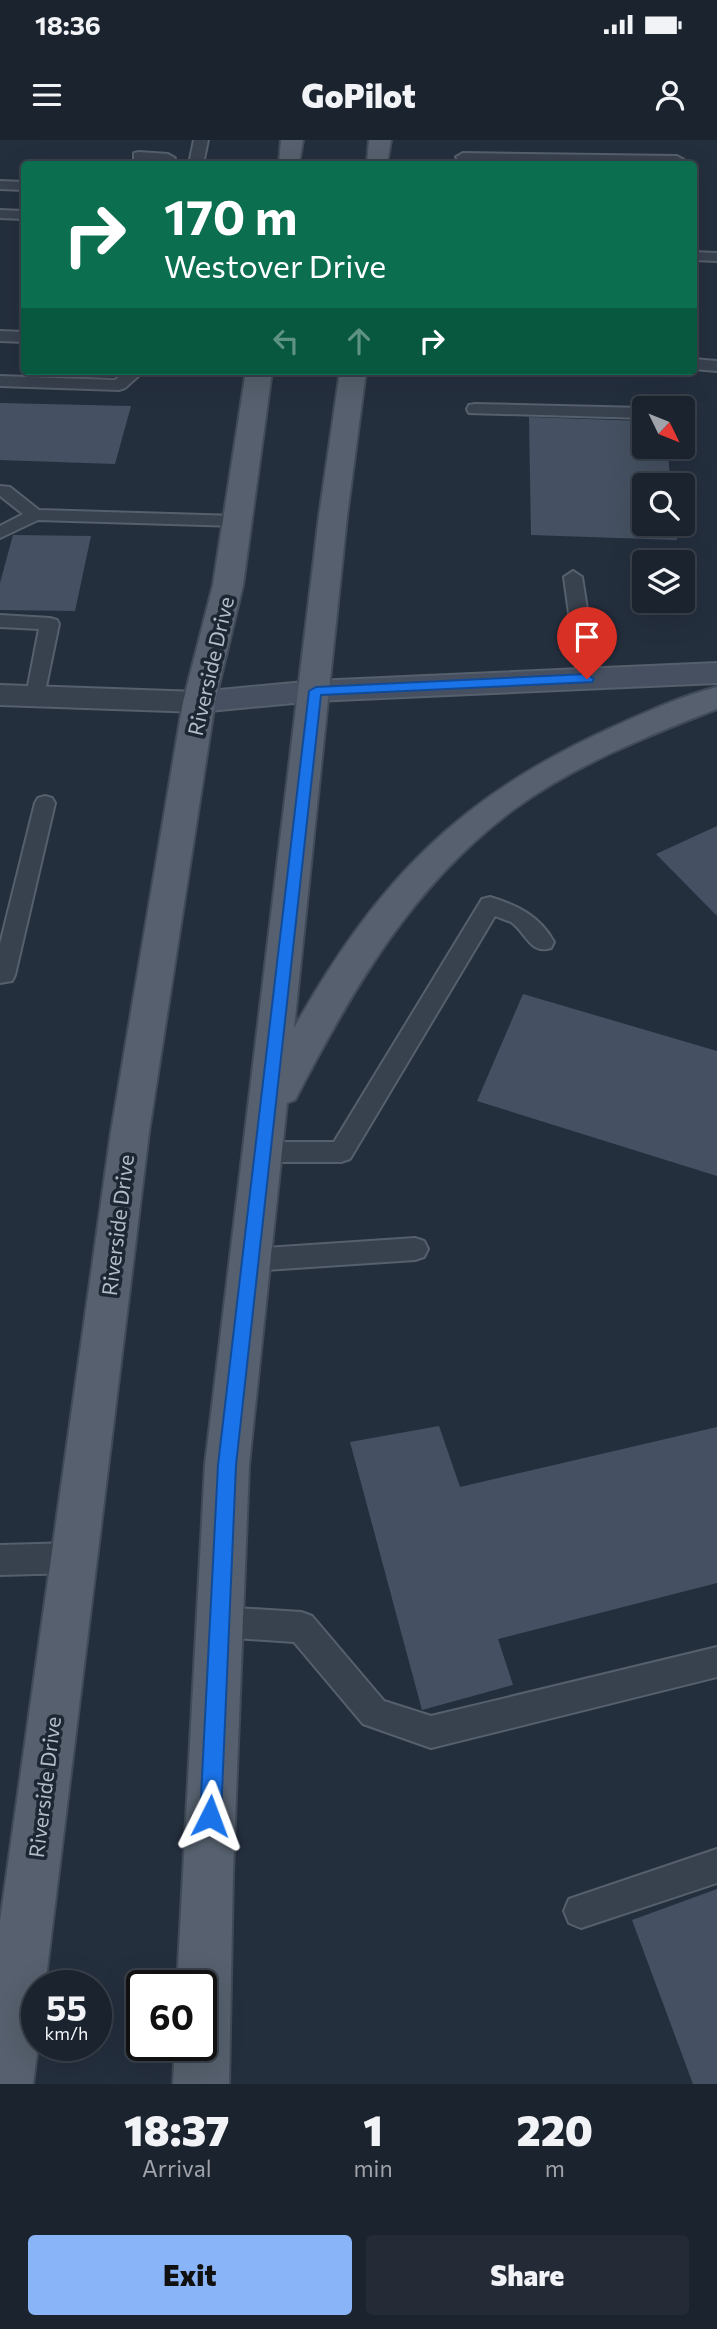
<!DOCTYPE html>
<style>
:root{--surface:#1b232e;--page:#242b36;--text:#f1f3f6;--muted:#a0a4aa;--line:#39404a;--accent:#8ab4f8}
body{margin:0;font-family:Commissioner,sans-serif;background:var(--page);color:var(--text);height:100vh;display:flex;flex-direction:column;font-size:26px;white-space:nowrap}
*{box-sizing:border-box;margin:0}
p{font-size:23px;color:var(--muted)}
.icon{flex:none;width:38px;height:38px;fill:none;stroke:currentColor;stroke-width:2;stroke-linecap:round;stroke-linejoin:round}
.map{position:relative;height:1944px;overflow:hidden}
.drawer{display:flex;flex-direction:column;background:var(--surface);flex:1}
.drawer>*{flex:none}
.hud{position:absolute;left:21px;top:21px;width:676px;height:214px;border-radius:7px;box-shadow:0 7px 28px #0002,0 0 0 2px var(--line);background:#0b6e4f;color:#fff;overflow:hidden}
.needle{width:46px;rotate:133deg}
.fabs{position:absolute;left:632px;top:256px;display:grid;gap:14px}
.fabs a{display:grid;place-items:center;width:63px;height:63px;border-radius:7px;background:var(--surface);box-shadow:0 7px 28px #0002,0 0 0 2px var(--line);font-size:35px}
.speed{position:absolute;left:21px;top:1830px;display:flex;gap:14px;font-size:35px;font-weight:700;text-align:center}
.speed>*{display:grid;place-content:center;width:91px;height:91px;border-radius:50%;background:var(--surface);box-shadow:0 7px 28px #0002,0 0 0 2px var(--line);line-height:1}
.speed small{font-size:18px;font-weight:400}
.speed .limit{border:4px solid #111;border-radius:10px;background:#fff;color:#111}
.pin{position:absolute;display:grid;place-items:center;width:60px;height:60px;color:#fff;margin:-72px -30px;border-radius:50% 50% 50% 0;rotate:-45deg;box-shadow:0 0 7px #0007}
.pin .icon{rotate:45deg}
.me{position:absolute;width:77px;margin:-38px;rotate:3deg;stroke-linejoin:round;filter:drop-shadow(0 0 5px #0008)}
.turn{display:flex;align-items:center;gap:24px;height:147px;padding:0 28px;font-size:32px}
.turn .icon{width:91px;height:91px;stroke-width:2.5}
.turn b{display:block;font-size:49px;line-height:60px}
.lanes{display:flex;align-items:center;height:66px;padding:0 28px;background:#0003;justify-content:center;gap:35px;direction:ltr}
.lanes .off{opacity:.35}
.eta{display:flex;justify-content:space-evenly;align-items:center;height:119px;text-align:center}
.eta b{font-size:42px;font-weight:800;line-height:49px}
.cta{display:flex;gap:14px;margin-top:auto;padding:14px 28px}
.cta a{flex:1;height:80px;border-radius:7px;background:var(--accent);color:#111;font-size:28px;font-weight:800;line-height:80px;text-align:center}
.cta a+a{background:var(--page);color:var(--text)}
.status{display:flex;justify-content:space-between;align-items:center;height:49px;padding:0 35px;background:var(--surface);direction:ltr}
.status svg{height:19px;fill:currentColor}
header{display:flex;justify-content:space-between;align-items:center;height:91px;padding:0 28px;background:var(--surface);font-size:32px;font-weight:800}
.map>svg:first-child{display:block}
.building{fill:#455162}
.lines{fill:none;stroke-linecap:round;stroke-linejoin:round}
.lane-casing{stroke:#565f6c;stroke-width:4}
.street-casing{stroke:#565f6c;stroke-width:4}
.secondary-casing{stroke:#565f6c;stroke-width:4}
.primary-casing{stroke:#414a57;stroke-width:4}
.lane{fill:#38414e;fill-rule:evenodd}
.street{fill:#38414e;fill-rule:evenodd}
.secondary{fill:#465061;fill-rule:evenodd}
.primary{fill:#56606e;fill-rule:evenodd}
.route{fill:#1a73e8;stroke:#114b97;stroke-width:2}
.labels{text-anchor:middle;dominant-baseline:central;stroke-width:7;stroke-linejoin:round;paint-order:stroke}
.street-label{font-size:21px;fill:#b4bcc9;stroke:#1d2633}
</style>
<div class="status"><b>18:36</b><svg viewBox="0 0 49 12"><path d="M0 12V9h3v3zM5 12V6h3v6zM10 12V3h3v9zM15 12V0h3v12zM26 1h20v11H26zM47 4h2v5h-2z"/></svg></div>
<header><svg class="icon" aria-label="menu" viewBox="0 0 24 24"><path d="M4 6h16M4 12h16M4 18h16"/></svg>GoPilot<svg class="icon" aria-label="person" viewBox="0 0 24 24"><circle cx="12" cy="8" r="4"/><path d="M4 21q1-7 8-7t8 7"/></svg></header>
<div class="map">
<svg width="717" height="1944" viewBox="0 0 717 1944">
<rect width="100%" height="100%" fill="#242f3e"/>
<!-- building -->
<g class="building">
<path d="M0 263 131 266 115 324 0 320Z"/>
<path d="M529 277 644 281V306H667L671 345H644V383H675L677 400 531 395Z"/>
<path d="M13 395 91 396 75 471 0 470V443Z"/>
<path d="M717 686V776L656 714Z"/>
<path d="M523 854 717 911V1036L477 961Z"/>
<path d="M439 1286 460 1347 717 1287V1443L498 1499 513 1545 422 1570 350 1302Z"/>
<path d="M717 1749V1944H693L632 1780Z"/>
</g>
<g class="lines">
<!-- lane casing -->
<g class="lane-casing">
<g id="lane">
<path d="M194 0H208L203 24H189Z"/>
<path d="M139 12 168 14 175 18 173 24H159L160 22 134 19V13Z"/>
<path d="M463 13 677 16 684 20 677 24 458 20 456 17Z"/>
<path d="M0 41 24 42V50L0 49Z"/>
<path d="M0 70 24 71V79L0 78Z"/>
<path d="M693 112 717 113V121L693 120Z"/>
<path d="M0 191 24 192V202L0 201Z"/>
<path d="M693 219 717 221V231L693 229Z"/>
<path d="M126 231H144L125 248 119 250 0 246V236L115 240Z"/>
<path d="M475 264 644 268V278L469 273 467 269 469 265Z"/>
<path d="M682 269 690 270 692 274 690 278 682 279Z"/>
<path d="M0 346 10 347 39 370 237 376 246 381 237 386 38 380 0 398V386L23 374 0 356Z"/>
<path d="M573 431 582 437 598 539 595 544H581L578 539 564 437Z"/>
<path d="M0 475 50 478 57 480 59 484 43 561H29L26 556 39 489 0 487Z"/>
<path d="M45 656 52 658 55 663 15 835 12 841 0 843V804L35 663 38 658Z"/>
<path d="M490 757C517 765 540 776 554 802L551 808C530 815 526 792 511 782 506 780 500 778 495 776L350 1019 341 1022H263L254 1019 251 1012 254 1005 263 1002H334L482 759Z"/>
<path d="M415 1098 424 1101 428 1109 424 1117 415 1120 251 1131 242 1128 238 1120 242 1112 251 1109Z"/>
<path d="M74 1403 84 1408 89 1418 84 1428 74 1433 0 1435V1405Z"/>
<path d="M220 1467 301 1472 312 1476 384 1561 431 1576 717 1507V1537L431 1608 363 1584 294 1502 220 1497 209 1493 205 1482 209 1471Z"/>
<path d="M717 1709V1743L581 1788 569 1783 564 1771 569 1759Z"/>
</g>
</g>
<!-- street casing -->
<g class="street-casing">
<path id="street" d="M0 545 199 552 210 555 215 562 210 569 199 572 0 565Z"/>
</g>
<!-- secondary casing -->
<g class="secondary-casing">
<path id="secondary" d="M717 523V543L315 561 199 572 188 569 183 562 188 555 199 552 315 541Z"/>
</g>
<!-- primary casing -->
<g class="primary-casing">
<g id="primary">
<path d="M281 0H303L299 24H279Z"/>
<path d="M369 0H391L387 24H367Z"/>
<path d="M246 231H272L243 445 215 562 149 992 45 1846H37L38 1906 33 1944H0V1781L111 992 183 562 213 445Z"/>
<path d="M340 231H366L347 376 294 888C376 742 459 656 613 587 646 572 681 556 717 547V569C647 596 574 625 513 670 412 745 352 850 295 960L287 963 249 1325 233 1732 229 1944H173L175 1906H201V1846H177L205 1325 319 376Z"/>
</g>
</g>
<!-- lane -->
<use href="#lane" class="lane"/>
<!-- street -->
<use href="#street" class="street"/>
<!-- secondary -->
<use href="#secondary" class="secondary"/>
<!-- primary -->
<use href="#primary" class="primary"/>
</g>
<!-- route -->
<path class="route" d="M587 534 594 539 592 542 321 555 236 1325 221 1676 218 1684 210 1687 203 1684 200 1676 218 1325 309 551 316 547Z"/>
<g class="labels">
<!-- street labels -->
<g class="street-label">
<text transform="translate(210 526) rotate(-77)">Riverside Drive</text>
<text transform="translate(117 1085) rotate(-83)">Riverside Drive</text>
<text transform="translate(44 1647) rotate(-83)">Riverside Drive</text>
</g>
</g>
</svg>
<div class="fabs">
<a><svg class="needle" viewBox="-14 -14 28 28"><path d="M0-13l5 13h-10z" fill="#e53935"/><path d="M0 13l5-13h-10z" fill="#a0a4aa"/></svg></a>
<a><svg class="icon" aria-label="search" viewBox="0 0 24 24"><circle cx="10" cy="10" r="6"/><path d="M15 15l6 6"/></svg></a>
<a><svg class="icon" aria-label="layers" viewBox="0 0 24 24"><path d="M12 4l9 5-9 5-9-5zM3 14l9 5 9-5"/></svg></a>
</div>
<div class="speed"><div>55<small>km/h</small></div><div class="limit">60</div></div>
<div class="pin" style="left:587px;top:539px;background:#d93025"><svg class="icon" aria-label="arrive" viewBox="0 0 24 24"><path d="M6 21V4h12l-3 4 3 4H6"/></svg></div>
<svg class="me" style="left:210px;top:1676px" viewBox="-20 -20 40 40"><path d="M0-17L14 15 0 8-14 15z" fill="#1a73e8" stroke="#fff" stroke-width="4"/></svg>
<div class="hud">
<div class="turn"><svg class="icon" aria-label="right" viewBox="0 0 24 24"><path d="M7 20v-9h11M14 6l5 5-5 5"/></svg><div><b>170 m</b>Westover Drive</div></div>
<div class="lanes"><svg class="icon off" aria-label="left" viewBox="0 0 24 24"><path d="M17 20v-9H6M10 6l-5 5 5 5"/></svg><svg class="icon off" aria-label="ahead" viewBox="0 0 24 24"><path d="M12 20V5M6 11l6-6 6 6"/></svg><svg class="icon" aria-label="right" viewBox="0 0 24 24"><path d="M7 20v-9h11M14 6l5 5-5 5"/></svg></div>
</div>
</div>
<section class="drawer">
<div class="eta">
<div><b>18:37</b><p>Arrival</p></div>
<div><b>1</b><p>min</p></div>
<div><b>220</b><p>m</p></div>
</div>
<div class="cta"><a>Exit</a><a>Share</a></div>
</section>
